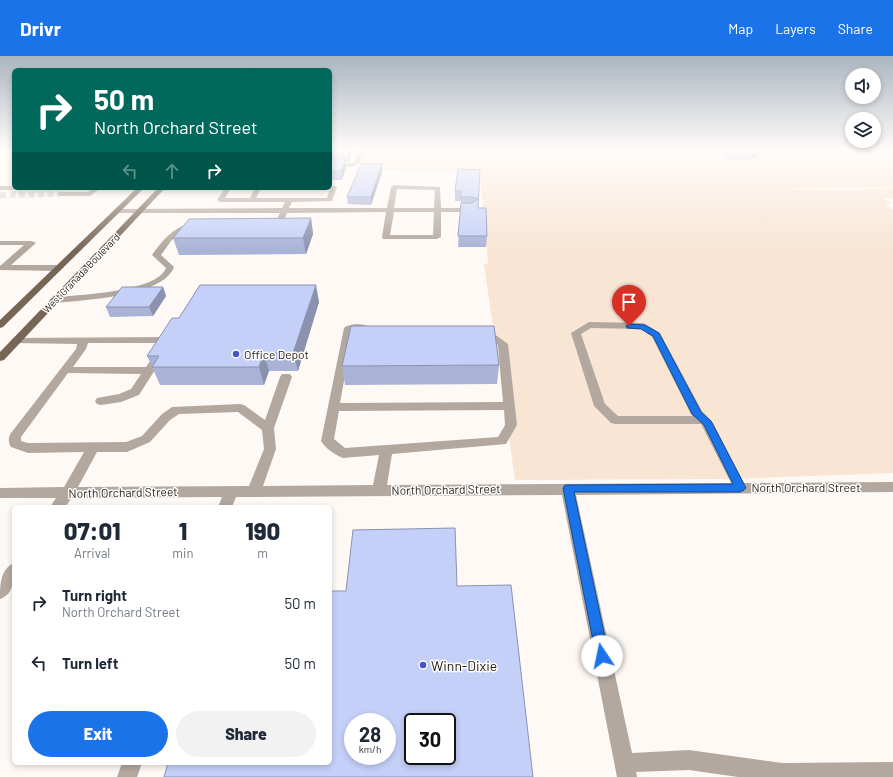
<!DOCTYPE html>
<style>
:root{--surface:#fff;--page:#f2f2f3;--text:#1f2937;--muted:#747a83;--accent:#1a73e8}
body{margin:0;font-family:Barlow,sans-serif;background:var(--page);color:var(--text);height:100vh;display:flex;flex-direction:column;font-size:15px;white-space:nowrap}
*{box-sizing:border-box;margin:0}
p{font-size:13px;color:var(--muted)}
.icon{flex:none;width:22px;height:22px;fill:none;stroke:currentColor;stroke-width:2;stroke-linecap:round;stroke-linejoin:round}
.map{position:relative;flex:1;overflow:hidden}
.details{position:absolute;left:12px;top:449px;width:320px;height:260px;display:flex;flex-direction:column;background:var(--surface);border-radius:6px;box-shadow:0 2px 6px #0003}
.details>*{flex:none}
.top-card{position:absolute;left:12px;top:12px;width:320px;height:122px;border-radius:6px;box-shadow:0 2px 6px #0003;background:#00695c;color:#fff;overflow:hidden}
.buttons{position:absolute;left:845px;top:12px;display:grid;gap:8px}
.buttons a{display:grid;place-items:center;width:36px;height:36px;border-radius:50%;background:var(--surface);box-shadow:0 2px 6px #0003;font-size:20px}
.speed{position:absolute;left:344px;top:657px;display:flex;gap:8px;font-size:20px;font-weight:700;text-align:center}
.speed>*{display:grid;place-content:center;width:52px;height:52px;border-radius:50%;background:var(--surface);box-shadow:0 2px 6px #0003;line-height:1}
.speed small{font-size:10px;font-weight:400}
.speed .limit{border:2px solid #111;border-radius:6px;background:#fff;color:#111}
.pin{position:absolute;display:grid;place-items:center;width:34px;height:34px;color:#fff;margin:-41px -17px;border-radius:50% 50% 50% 0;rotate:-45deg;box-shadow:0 0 4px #0007}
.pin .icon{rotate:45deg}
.me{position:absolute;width:44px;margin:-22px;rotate:349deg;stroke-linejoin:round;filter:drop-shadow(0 0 3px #0008)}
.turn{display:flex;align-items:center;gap:14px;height:84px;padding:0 16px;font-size:18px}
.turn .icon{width:52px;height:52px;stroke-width:2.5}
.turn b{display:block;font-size:28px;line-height:34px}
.lanes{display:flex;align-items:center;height:38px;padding:0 16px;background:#0003;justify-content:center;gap:20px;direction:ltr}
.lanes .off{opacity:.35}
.eta{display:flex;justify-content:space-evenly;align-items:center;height:68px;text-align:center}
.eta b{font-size:24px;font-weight:800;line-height:28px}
.cta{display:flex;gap:8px;margin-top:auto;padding:8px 16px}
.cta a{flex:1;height:46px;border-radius:24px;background:var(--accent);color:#fff;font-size:16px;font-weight:800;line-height:46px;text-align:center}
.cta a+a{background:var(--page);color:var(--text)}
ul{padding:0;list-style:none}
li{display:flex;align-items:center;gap:12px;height:60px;padding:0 16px}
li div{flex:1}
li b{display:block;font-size:15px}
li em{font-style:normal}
header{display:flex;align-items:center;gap:24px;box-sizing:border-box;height:56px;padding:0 20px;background:var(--accent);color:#fff}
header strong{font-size:19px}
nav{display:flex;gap:22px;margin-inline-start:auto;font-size:14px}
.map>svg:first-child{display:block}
.green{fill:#f8e5d4}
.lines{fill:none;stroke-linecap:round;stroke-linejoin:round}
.minor-tunnel{stroke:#ded8d3;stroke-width:6;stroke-dasharray:6 3.5;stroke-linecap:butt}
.minor{fill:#b3a89f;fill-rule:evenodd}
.major{fill:#776555;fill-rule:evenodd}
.wall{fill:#a9b3d6}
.shaded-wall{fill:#8a92ae}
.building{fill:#c5d0f9;stroke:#8a92ae;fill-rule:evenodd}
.route{fill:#1a73e8;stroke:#114b97}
.poi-dot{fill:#4654c8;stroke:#fff;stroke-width:1.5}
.labels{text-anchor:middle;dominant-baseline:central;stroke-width:3;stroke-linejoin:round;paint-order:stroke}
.far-street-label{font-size:10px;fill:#231a12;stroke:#fff}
.poi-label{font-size:12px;fill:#231a12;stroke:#fff;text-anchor:start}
.street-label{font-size:12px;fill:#231a12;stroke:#fff}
.near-poi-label{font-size:14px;fill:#231a12;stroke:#fff;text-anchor:start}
</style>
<header>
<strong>Drivr</strong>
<nav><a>Map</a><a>Layers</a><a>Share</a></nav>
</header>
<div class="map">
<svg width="893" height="721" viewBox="0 0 893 721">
<rect width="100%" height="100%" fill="#fff9f5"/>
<!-- green -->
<path class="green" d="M362 94H699L704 99 700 94H893V131L749 133 864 134 863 133 893 132V142H883L891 147 886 149 893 154V417L728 423 515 424 484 208H488L480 117 358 113Z"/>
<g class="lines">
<!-- minor-tunnel -->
<path class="minor-tunnel" d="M0 139 60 138"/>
<!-- minor -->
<g class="minor">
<path d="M360 94H366L360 107 352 111H330V107H351L355 105Z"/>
<path d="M330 129 337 131 332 145 292 146 289 152H387L391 131 394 129 440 131 441 152H472L476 154 472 156H441V181L437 183H383L382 181 386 156 287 157 282 169 266 170V166L276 165 280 157H117L113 155 117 153 282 152 285 146H220L217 144 225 132H231L225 142H250L255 132H261L256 142H327L330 133 327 132H330ZM397 133 435 134 434 152H394ZM394 156H434L433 179H390Z"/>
<path d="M0 130H14V132H21L18 134H0Z"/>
<path d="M94 132H101L90 140H60L57 138 60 136H88Z"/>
<path d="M190 167H197L201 169 181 176 171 185 161 199 174 211C163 241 84 244 55 247L50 244 55 241C78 239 157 236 166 212L152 199C162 185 172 172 190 167Z"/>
<path d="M0 185H32L36 187 11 209H59L63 212 59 215 0 214V210L24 189H0Z"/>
<path d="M589 266 643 267 660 277 702 355 713 367 744 427 893 426V436L576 439 632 697 689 694 782 707 893 706V721H738L689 714 636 716 637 721H617L562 439 236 441 232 451H218L222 441 72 442 65 451H50L56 442H0V432L64 431 84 396 28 397 11 391C8 387 8 381 11 377L76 293 77 288 12 287 11 285 12 283 16 282 169 281 174 284 139 339 121 346 101 349 97 348 95 345 97 342 119 338 131 333 141 318 68 317 21 381V385L28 387 126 386 142 380 162 358 172 351 240 348 244 349 265 364 280 321 282 318H290L292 321 274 372 276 393 263 430 373 429 379 399 343 402C335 399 325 392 321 385L344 272C349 267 366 267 371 272L366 275H353L340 347 503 346 498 289 477 274 478 272H486L508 288 517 369 506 388 392 398 387 429 731 427 701 368H615L611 367 594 350 571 277ZM591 272 641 273 652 281 692 360H618L605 348 581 278ZM88 287H162L146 311H73L86 293ZM504 354 505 369 498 381 345 392 334 383 339 355ZM238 356 262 374 264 393 249 430 78 431 97 396H127L150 386 170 364 179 358Z"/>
<path d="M14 507C14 521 15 538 0 543 0 530 0 513 14 507Z"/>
<path d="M122 707H142L137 721H117Z"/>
</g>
<!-- major -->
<g class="major">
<path d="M137 132H144L3 271 0 272V264Z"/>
<path d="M158 132H165L4 304 0 305V296Z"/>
</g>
</g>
<!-- wall -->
<g class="wall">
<path d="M330 94H353L349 106H345L346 112 342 124H330Z"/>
<path d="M717 94H767L750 104H728Z"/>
<path d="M480 114 478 152 487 180 486 191H458L461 145H455V135Z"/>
<path d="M382 116 371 149 348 148 347 141Z"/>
<path d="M311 162 313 178 306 198 179 199 173 182Z"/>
<path d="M163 231 166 240 153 260 110 261 106 251Z"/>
<path d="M319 246 298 315H269L264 329H160L152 311V310L147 300 179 262Z"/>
<path d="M499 309 497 328 345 329 342 310Z"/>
</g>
<!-- shaded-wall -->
<g class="shaded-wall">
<path d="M348 94H353L349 106 348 97Z"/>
<path d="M754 94H767L750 104Z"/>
<path d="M345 104 346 112 342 124 341 115Z"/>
<path d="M382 108V116L371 149V141Z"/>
<path d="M311 162 313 178 306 198 303 182Z"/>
<path d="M316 229 319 246 298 315 293 297Z"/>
<path d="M163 231 166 240 153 260 149 251Z"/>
<path d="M264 297 269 315 264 329 259 311Z"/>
</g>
<!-- building -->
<g class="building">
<rect x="330" y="94" width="18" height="3"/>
<path d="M330 104H345L341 115H330Z"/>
<path d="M361 108H382L371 141H347Z"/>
<path d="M458 113 480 114 478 152H486L487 180H458L461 147H472L478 143 472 141H461V135H455Z"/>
<path d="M311 162 303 182H173L189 163Z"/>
<path d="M200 229H316L293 297H264L259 311H152L159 300H147L172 262H179Z"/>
<path d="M122 231H163L149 251H106Z"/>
<path d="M351 270H494L499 309 342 310Z"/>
<path d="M455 472 457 530 511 529 533 721H164L168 707H330V535H346L353 474ZM353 666H387V700H353ZM413 666H447V700H413Z"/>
</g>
<!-- sky -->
<linearGradient id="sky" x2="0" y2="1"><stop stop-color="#abb5bf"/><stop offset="0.48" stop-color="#fffcfa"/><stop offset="1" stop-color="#fffcfa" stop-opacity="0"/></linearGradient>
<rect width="893" height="195" fill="url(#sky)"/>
<!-- route -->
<path class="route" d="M629 268 645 269 659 277 701 356 711 365 746 432 744 434 740 436H574L609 600 607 605 602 607 598 605 596 600 563 432 565 429 733 428 704 369 692 358 653 280 641 273 627 272 626 270Z"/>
<!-- markers -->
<g class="poi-dot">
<circle cx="236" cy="298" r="4"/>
<circle cx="423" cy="609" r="4"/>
</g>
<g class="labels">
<!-- far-street labels -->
<g class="far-street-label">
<text transform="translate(81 217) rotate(-46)">West Granada Boulevard</text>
</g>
<!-- poi labels -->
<g class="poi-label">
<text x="244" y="298">Office Depot</text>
</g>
<!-- street labels -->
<g class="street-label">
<text x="806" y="431">North Orchard Street</text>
<text transform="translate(446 433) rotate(-1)">North Orchard Street</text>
<text transform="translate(123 436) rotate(-1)">North Orchard Street</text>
</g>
<!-- near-poi labels -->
<g class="near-poi-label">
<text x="431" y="609">Winn-Dixie</text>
</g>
</g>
</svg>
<div class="buttons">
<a><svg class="icon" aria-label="sound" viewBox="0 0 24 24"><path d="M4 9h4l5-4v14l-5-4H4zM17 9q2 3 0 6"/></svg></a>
<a><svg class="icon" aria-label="layers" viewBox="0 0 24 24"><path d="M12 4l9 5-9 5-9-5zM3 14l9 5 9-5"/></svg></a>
</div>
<div class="speed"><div>28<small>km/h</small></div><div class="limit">30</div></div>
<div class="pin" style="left:629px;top:270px;background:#d93025"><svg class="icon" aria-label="arrive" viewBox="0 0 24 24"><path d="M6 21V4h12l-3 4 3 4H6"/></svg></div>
<svg class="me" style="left:602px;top:600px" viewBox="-20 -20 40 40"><circle r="19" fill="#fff"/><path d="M0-13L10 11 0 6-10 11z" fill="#1a73e8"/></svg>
<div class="top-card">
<div class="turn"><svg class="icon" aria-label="right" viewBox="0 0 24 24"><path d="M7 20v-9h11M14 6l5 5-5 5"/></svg><div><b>50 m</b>North Orchard Street</div></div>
<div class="lanes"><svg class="icon off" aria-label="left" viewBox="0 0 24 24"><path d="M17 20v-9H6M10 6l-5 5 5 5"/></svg><svg class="icon off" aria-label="ahead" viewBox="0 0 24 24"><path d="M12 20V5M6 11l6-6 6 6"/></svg><svg class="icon" aria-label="right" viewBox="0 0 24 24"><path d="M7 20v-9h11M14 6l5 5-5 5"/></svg></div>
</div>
<section class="details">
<div class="eta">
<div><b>07:01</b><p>Arrival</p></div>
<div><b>1</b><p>min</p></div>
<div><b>190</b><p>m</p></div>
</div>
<ul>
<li><svg class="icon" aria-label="right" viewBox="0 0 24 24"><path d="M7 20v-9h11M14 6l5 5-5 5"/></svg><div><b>Turn right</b><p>North Orchard Street</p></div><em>50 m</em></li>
<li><svg class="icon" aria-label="left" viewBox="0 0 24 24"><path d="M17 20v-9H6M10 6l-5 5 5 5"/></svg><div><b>Turn left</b></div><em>50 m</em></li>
</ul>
<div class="cta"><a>Exit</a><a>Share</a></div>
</section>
</div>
